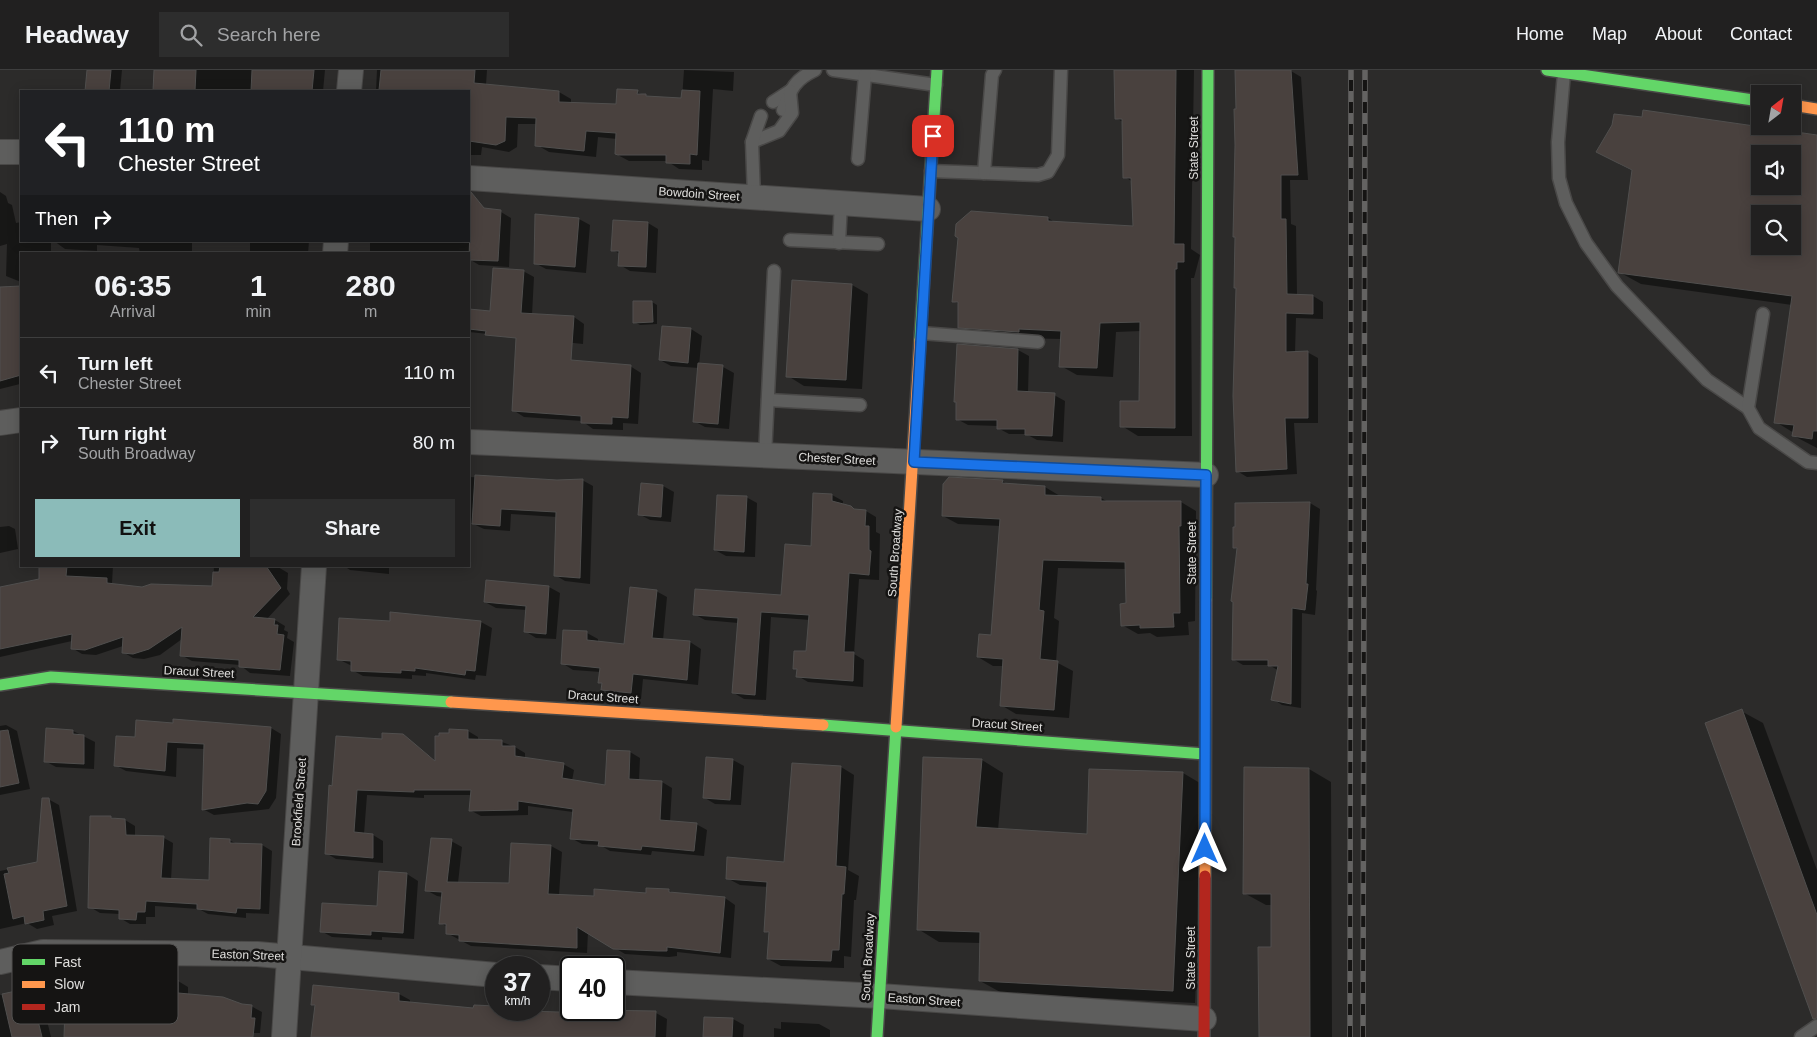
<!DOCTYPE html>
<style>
:root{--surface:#212020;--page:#2d2d2d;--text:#f1f3f6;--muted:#a2a3a5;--line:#3e3e3e;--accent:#8bbbb9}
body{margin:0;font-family:Helvetica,sans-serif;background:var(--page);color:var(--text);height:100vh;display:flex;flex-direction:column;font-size:19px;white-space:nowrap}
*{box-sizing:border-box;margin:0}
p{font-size:16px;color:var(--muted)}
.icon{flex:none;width:28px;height:28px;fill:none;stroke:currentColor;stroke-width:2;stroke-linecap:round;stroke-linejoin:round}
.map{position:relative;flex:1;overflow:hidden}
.side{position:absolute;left:20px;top:182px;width:450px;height:315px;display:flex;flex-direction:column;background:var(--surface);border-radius:0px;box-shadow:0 2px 12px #0003,0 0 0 1px var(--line)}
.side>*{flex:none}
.top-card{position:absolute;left:20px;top:20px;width:450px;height:152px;border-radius:0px;box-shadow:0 2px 12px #0003,0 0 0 1px var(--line);background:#202124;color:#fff;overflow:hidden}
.needle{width:32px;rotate:31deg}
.fabs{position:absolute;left:1751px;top:15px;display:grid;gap:10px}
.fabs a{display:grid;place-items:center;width:50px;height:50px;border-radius:0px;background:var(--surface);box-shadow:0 2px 12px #0003,0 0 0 1px var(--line);font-size:25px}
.speed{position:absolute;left:485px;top:886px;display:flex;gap:10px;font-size:25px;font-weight:700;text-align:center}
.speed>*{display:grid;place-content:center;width:65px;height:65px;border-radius:50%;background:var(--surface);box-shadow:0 2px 12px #0003,0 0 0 1px var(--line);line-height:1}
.speed small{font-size:12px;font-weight:400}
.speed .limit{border:2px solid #111;border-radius:8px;background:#fff;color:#111}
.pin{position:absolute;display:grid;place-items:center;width:42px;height:42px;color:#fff;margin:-21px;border-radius:10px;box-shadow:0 2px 8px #0006}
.me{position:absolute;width:55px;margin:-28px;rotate:0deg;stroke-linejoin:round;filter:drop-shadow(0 0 4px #0008)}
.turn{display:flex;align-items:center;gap:18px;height:105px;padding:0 15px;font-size:22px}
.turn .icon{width:65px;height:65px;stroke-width:2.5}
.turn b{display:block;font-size:35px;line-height:42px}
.then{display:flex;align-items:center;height:48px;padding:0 15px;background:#0003;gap:10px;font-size:19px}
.eta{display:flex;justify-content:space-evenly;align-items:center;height:85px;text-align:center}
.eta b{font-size:30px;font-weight:700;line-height:35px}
.action{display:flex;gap:10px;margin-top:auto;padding:10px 15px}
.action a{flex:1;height:58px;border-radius:0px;background:var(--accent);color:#111;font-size:20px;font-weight:700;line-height:58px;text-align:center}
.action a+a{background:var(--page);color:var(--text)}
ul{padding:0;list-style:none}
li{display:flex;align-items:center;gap:15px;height:70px;padding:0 15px;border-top:1px solid var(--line)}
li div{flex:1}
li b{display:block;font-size:19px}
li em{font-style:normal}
header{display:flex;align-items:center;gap:30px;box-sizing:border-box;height:70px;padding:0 25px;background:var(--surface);border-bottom:1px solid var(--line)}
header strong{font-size:24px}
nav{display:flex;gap:28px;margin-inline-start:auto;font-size:18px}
.search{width:350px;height:45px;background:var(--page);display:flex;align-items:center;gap:12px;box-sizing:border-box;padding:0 18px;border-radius:0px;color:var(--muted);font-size:19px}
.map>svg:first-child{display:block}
.shadow{fill:#0007;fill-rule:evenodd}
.building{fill:#49413e;stroke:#504f4e;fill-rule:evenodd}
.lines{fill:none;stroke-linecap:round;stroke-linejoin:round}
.lane-casing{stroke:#494847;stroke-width:15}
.street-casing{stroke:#494847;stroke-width:26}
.fast-casing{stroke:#494847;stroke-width:14}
.slow-casing{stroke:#494847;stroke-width:14}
.jam-casing{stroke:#494847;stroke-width:14}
.lane{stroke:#5e5e5d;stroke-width:12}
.street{stroke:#5e5e5d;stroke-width:24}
.fast{stroke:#63d668;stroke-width:11}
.slow{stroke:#ff974d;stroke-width:11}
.jam{stroke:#b3261e;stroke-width:11}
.rail-casing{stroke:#646362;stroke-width:5.5}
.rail{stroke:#151413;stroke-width:4;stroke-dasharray:11;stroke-linecap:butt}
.route-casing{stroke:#114b97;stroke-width:12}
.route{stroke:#1a73e8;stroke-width:9}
.labels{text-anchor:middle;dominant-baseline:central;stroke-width:5;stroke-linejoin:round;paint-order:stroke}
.street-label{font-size:12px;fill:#e0dfdd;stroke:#151413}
.key{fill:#151413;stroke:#525150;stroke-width:1}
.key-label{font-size:14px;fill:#e0dfdd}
</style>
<header>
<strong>Headway</strong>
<div class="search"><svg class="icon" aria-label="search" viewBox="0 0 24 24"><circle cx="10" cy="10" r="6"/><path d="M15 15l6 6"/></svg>Search here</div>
<nav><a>Home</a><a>Map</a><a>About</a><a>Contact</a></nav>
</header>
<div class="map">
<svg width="1817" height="967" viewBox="0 0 1817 967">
<rect width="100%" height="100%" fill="#2c2b2a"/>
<!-- shadow -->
<g class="shadow">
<path d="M88 0H122L120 21H86Z"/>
<path d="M156 0H325L323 21H154Z"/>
<path d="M377 0H487L486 15 559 22 571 29V33L617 36 637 22 650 28 682 29 684 0 734 2 733 21 713 19 709 91 702 90V100L679 99 667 91H629L616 84 617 69 598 67 596 87 549 82 537 75V54H518L517 77 509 82 482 77 481 85H469V21H376Z"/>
<path d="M1115 0H1194L1191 179 1200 185 1194 208H1191L1192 366H1138L1122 356 1140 333 1141 261 1116 262 1113 307 1077 305 1061 296 1062 269 976 267 958 255 959 234 953 231 971 143 1048 148 1056 153 1134 158 1133 112 1125 107 1123 52 1116 48Z"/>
<path d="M1236 0 1291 1 1301 7 1308 110H1290L1291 154 1296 156 1297 225 1313 226 1323 232V249L1296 248 1295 283 1307 282 1318 288V353H1294L1297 404 1247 407 1237 401Z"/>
<path d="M1817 66V378L1794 366V363L1776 352 1792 235 1641 214 1619 202 1633 101 1619 94ZM1760 84H1792V116H1760ZM1760 144H1792V176H1760Z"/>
<path d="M0 122 6 126 8 133 12 135 16 153 21 152V171H51V184H21V212L6 206 7 174 0 176Z"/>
<path d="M469 135 501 142 511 148 509 197 479 195 469 189V184H370V171H469Z"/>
<path d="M536 146 579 149 590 155 586 203 546 199 535 193Z"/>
<path d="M648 153 658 159 656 203 630 201 620 195V184L613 180Z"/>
<path d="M54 171H192V184H140L139 178 97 175V181L65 179Z"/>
<path d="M250 171H309L308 184H250Z"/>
<path d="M523 201 534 207 532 245 574 247 584 254 583 274 469 262V241L492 243Z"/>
<path d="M852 215 868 224 862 319 804 316 788 306Z"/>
<path d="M0 218 20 224 21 244V316L20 314 0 319Z"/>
<path d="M652 232 657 235V254L640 255 635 252Z"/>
<path d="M663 257 691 259 702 266 699 295 723 297 734 303 729 359 705 357 694 351 699 298 671 296 660 290Z"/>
<path d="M958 275 1018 280 1029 286 1028 323 1054 325 1065 331 1063 372 1037 370 1026 364H1009L998 358V356L968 355 957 349Z"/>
<path d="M630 296 641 303 638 354 623 353V360L593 359 582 351 524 347 513 340Z"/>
<path d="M469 407 557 411 582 410 593 416 590 514 565 511 555 505 557 447 511 444 510 461 484 459 469 452Z"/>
<path d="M1002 411 1009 415 1045 417 1060 426 1101 428 1108 432H1181L1196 441 1195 551 1188 552 1189 565 1157 567 1150 563 1138 564 1122 555 1127 535V499L1058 498 1054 548 1059 551 1056 592 1073 601 1069 648 1016 644 1001 635 1004 596H993L978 587 992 566 1001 456 958 454 943 446Z"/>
<path d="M663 416 674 422 671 452 650 450 639 444Z"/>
<path d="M814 424 832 425 843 431V435L857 441H866L876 447V462L880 464 879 510 859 509 854 584 864 590 863 617 808 612 798 606V600L795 598 807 582 810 550 771 547 766 630 744 629 734 623 738 553 705 550 694 544 782 526 812 477Z"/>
<path d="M746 427 757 433 755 487 726 486 715 480Z"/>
<path d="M1310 433 1320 439 1316 520 1317 521 1315 545 1302 543 1301 638 1282 635 1273 629 1279 601 1269 595H1243L1233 589 1238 480 1235 478 1236 434Z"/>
<path d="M9 456 15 459 18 479 0 483V457Z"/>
<path d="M41 496H113L112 513 117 515 142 518 213 517 214 496 278 497 288 503 287 519 290 524 266 550H275L285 556 284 560 288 562 287 568 294 572 290 606 250 603 240 595 192 591 181 585 182 569 160 585 144 589 133 588 123 582V576L96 585 82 584 72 578V571L0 587V520L40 510Z"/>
<path d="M344 496H389V504L350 500Z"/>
<path d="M549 517 560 523 556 569 536 568 525 561 527 540 496 538 485 532Z"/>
<path d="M656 521 667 527 663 570 690 572 701 579 698 615 643 609 641 629 613 626 602 619 603 614 600 612 601 602 573 600 562 593 587 563 598 569V572L625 575Z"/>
<path d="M391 552H481L492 558 486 606 476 605 475 610 426 603V606L412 605V609L363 606 352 600V596L338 589Z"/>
<path d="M1741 641 1763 653 1817 800V933Z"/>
<path d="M6 655 17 661 30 719 0 725V656Z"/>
<path d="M271 658 281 664 276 728 269 739 214 745 203 739 205 679 177 678 176 707 126 701 115 695 136 668Z"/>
<path d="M73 661 95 672 94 699 56 697 45 691Z"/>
<path d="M468 661 478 667V671L502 672 515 677 525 683V688L563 694 574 700 572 711 607 716 630 682 640 688 639 711 662 712 672 718 670 752 696 754 707 760 704 786 652 781 651 785 610 781 600 775 582 774 571 768 573 742 528 736V745L481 746 470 740 472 725H424V728L367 725 364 764 373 765 383 771V793L336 789 326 783 333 717 383 671 403 665 436 691Z"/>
<path d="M733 690 744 696 741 735 715 734 705 728Z"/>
<path d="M982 690 1003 703 998 760 1088 766 1090 700 1183 703 1205 716 1195 933 1002 923 980 911 981 873 939 872 918 859Z"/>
<path d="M841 697 854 705 848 800 859 806 856 830H854L851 887 844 886V898L781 896 768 889 770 864 765 861 768 817 740 815 727 808 786 793Z"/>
<path d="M1245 699H1309L1331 712 1332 967H1260L1272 878V835H1266L1244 823Z"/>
<path d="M48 729 59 735 77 841 52 846 54 855 37 859 27 853 0 859V801L38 793Z"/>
<path d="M110 747 125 750 135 756V767L164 768 173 773 171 810 210 811 229 770 237 774 262 775 272 781 269 844 246 843V848L208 844 199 839 155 836V847H146V854H130L120 848V844L100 843 90 837Z"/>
<path d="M451 771 462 777 458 813 510 814 512 774 551 776 562 782 559 825 595 827 647 824 669 820 674 824 725 828 735 835 731 888 677 882V886L669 887 625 884 588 862 587 883 471 876 447 863V857L441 853 443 827 437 826 426 820Z"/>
<path d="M407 804 418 811 414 869 382 867V870L332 867 321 861 378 838Z"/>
<path d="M178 911 188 917V925L251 936 262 942 260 963H254L253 967H65L134 917Z"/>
<path d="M30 919 41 926 51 967H0V925Z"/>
<path d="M399 924 410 930V933L475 939V936L496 938V940L592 944V940L656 943 667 949 666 967H315L316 937 312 934Z"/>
<path d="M733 949 744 955 743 967H705Z"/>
<path d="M781 952 819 954 830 960V967H774V958L781 959Z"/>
</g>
<!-- building -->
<g class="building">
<path d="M87 0H111L109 21H85Z"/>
<path d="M154 0H196L195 21H153Z"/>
<path d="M252 0H314L312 21H251Z"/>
<path d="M381 0H475L474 13 559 21V32L616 34 617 19 638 20 637 24H646V26L681 28 682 20 700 21 697 85 690 84V94L666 93V85H618L615 84 616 63 586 61 584 81 535 76 536 48 506 47 505 71 496 75 469 71V21L379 20Z"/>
<path d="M1114 0H1176L1174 174H1184V192H1177V199H1175V358L1120 357V331H1139L1140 252 1100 253 1097 298 1059 297 1061 261 1019 259V262L958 258V232H952L958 168 955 166 956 154 971 141 1048 147V151L1133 156 1131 108H1123L1122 49H1115Z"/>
<path d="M1235 0H1291L1298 105H1281V149H1286L1287 224 1313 225V244L1286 243V282L1308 281V348H1285L1287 399 1236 402 1233 326 1236 218H1234L1235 167H1233L1235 75 1234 39H1236Z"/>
<path d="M1643 40 1817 65V361H1813L1812 369 1792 366 1794 355 1774 353 1792 226 1618 203 1632 100 1596 82 1612 55 1614 44 1642 47ZM1760 84H1792V116H1760ZM1760 144H1792V176H1760Z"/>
<path d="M471 122 484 138 501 140 498 191 469 190Z"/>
<path d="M535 144 579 148 575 197 534 194Z"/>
<path d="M613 150 648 152 646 197 618 196 619 181H611Z"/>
<path d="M493 198 524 200 521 243 574 246 571 290 631 295 628 348 612 347V354L581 353V346L512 341 516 268 485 265 486 261 469 259V239L490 241Z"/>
<path d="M792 210 852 214 846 310 786 307Z"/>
<path d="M21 216V305L0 311V217Z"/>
<path d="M633 231H652L653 252 633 253Z"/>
<path d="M662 256 691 258 688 293 659 290Z"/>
<path d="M957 274 1018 279 1017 321 1055 323 1052 366 1025 365V359H997V350H956V332H954Z"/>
<path d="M698 293 723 295 718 354 693 352Z"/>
<path d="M475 405 557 410 583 409 580 508 554 506 556 442 501 439 500 456 472 454Z"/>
<path d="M949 407 1003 410 1002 413 1045 416V425L1101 427V431H1181V456H1179L1180 543H1173L1174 557 1140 558V555L1121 556 1120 534 1126 533 1125 492 1043 490 1039 540 1044 541 1040 589 1058 591 1054 640 1000 636 1003 589 977 587 979 564 991 565 1000 449 942 446 943 414Z"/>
<path d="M641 413 663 415 661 447 638 445Z"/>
<path d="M813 423 832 424V431L851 436 854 439 866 440 865 456H869V480L871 481 869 505 849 503 844 582H854L853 611 796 607 797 599H793L794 581H806L809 545 761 542 755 625 732 623 738 548 693 545 695 519 781 525 785 474 811 476Z"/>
<path d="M717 425 747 426 744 482 714 480Z"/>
<path d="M1310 432 1306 514H1308L1305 540 1292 538 1291 634 1271 630 1278 596H1268V590H1232L1233 532 1231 531 1237 478H1233V457H1235V433Z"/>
<path d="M39 496H67L66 506 107 508V513L142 517 151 514 212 516 213 502H219L220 496H266L281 518 253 547 275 549 274 555H278L277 564 284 565 280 600 239 597V590L180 586 182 557 149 579 133 584 122 583 123 567 85 580 71 579 72 564 0 579V517L39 509Z"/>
<path d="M486 510 549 516 546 564 524 562 526 536 484 532Z"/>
<path d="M630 517 657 520 652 568 690 571 687 610 633 604 631 623 601 620 602 613H598L600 598 561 594 563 560 587 561V570L624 574Z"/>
<path d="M390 542 481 551 475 601 466 600 465 605 415 598V601L401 600V603L351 601V591L337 590 339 548 390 551Z"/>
<path d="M1742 639 1817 845V948L1813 949 1705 653Z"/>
<path d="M173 649 271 657 266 721 258 734 247 733 202 740 204 674 167 672 165 701 114 696 116 666 135 667 136 650 173 653Z"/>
<path d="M46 658 73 660V664L84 665V694L44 692Z"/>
<path d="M449 659 468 660V669L502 670V676H515V686L564 693 562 708 605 715 607 680 630 681 629 709 662 711 660 750 697 753 694 781 642 776 641 780 598 776 599 771 570 769 573 739 518 731V740L469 741 471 720H414V722L357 720 354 762 373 764V788L325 784 329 715 332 716 336 666 382 669V663L403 664 435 691V666H439V663H449Z"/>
<path d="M8 660 19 713 0 717V661Z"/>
<path d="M706 687 733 689 730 730 703 728Z"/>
<path d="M923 687 982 689 976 757 1087 764 1089 699 1183 702 1173 921 979 911 980 862 917 860Z"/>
<path d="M792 693 841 696 836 796 846 797 844 824H842L839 880H832L831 891 767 889 769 862H764L767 812 726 809 727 787 784 792Z"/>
<path d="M1244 697 1309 698 1310 967H1259L1258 877H1271V824H1243Z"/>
<path d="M42 728H49L67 836 43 841 44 850 25 854 24 846 13 849 4 804 9 803 7 798 37 792Z"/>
<path d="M90 746H111V748L125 749 126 765 164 766 161 808 209 810 210 768 230 769V773L262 774 260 839 237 838 236 843 197 839V834L146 831 145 842H137L136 850 119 849V840L88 838Z"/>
<path d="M431 768 452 769 447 812 509 813 511 773 551 775 548 824 594 826V819L646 823V818L669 819V822L725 827 720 883 667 877V881H658L613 879 577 857V878L459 871V865L446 864V854H439L442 822 425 821Z"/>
<path d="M379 801 407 803 403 863 371 861V865L320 862 322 833 377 836Z"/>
<path d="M157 909 178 910V923L223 927 242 934 252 935 251 948H255L253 967H64L66 911 133 915V910L157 911Z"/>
<path d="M313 915 399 923V931L473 938 474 935 496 936V940L590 943 591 940 656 941 655 967H311L315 935H311Z"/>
<path d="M30 918 42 967H12L2 924Z"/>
<path d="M704 947 733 948 732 967H703Z"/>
</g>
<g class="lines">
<!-- lane casing -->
<g class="lane-casing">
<g id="lane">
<path d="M833 0 936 15"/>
<path d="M1564 3 1558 72 1559 108 1566 133 1586 173 1617 216 1707 310 1748 338"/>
<path d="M773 32 790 21"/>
<path d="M783 40C791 19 794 10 815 0"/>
<path d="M752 72 779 61 792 43 790 21"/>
<path d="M858 89 865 5"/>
<path d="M931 101 1038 105 1048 102 1058 85 1061 0"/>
<path d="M984 103 992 5 995 0"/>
<path d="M754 127 752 72 761 46"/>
<path d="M790 170 878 174"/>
<path d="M839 173 841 133"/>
<path d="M1763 244 1748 338 1759 358 1808 392 1817 393"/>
<path d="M921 263 1038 272"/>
<path d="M768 330 860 335"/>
<path d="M765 386 774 201"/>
<path d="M1801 967 1817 956"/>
</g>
</g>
<!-- street casing -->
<g class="street-casing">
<g id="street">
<path d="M349 21 351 0"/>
<path d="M0 82H21"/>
<path d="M469 108 928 139"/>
<path d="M335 184 336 171"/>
<path d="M0 353 21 350"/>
<path d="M469 372 1206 405"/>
<path d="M0 892 43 882 257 884 496 905"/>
<path d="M539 907 571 909"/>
<path d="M614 912 880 926 1204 949"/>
<path d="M284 967 314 496"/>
</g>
</g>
<!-- fast casing -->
<g class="fast-casing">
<g id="fast">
<path d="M1547 0 1760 31"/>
<path d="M920 270 937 0"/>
<path d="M1206 530 1208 0"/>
<path d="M0 615 51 607 451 632"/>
<path d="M823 655 1205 684"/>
<path d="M877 967 896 657"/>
</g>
</g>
<!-- slow casing -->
<g class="slow-casing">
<g id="slow">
<path d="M1792 35 1817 39"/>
<path d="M451 632 823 655"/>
<path d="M896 657 920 270"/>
<path d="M1205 806 1206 530"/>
</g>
</g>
<!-- jam casing -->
<g class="jam-casing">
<path id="jam" d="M1204 967 1205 806"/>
</g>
<!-- lane -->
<use href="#lane" class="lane"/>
<!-- street -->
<use href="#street" class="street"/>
<!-- fast -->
<use href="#fast" class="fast"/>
<!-- slow -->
<use href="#slow" class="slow"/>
<!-- jam -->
<use href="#jam" class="jam"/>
<!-- rail casing -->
<g class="rail-casing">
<g id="rail">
<path d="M1350 967 1351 0"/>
<path d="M1363 967 1365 0"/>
</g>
</g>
<!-- rail -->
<use href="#rail" class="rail"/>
</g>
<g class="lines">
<!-- route casing -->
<g class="route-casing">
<path id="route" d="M933 66 914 392 1206 405 1205 779"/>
</g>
<!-- route -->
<use href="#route" class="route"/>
</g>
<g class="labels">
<!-- street labels -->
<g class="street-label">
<text transform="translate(1194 78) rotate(-90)">State Street</text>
<text transform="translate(699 124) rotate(4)">Bowdoin Street</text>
<text transform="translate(837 389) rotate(3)">Chester Street</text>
<text transform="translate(895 483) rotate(-86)">South Broadway</text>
<text transform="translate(1192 483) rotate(-90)">State Street</text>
<text transform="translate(199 602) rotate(3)">Dracut Street</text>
<text transform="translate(603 627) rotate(4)">Dracut Street</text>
<text transform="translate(1007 655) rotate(4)">Dracut Street</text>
<text transform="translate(299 732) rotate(-86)">Brookfield Street</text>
<text transform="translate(248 885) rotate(2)">Easton Street</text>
<text transform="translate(868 887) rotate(-87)">South Broadway</text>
<text transform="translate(1191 888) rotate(-90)">State Street</text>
<text transform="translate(924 930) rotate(4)">Easton Street</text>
</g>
</g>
<!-- legend -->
<rect x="12" y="874" width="166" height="80" rx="8" class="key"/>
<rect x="22" y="889" width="23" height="6" fill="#63d668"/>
<rect x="22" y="911" width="23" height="7" fill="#ff974d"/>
<rect x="22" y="934" width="23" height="6" fill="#b3261e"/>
<g class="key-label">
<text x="54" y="897">Fast</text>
<text x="54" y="919">Slow</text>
<text x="54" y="942">Jam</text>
</g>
</svg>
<div class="fabs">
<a><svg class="needle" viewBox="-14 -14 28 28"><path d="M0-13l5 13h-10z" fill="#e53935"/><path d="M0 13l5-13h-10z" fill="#a2a3a5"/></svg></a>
<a><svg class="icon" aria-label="sound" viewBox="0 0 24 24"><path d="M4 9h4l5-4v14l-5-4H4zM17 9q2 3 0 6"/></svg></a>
<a><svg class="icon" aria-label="search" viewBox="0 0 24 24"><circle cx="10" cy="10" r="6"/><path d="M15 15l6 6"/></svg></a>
</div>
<div class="speed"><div>37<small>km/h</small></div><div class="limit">40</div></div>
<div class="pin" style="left:933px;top:66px;background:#d93025"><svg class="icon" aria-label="arrive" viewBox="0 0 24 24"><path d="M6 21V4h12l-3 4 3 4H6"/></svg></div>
<svg class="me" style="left:1205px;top:779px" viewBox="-20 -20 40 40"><path d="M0-17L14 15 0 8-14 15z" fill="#1a73e8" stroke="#fff" stroke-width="4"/></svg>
<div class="top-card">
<div class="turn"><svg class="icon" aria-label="left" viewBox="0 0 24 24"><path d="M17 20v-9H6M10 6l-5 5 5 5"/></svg><div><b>110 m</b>Chester Street</div></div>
<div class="then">Then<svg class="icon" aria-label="right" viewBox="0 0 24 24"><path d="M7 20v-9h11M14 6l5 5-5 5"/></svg></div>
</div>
<section class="side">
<div class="eta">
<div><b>06:35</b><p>Arrival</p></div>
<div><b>1</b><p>min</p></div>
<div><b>280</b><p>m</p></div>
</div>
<ul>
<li><svg class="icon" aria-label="left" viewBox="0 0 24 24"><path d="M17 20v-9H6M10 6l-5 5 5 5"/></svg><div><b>Turn left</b><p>Chester Street</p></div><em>110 m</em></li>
<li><svg class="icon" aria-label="right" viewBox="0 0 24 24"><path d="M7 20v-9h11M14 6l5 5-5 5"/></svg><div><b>Turn right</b><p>South Broadway</p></div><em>80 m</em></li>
</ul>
<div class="action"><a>Exit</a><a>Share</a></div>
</section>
</div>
